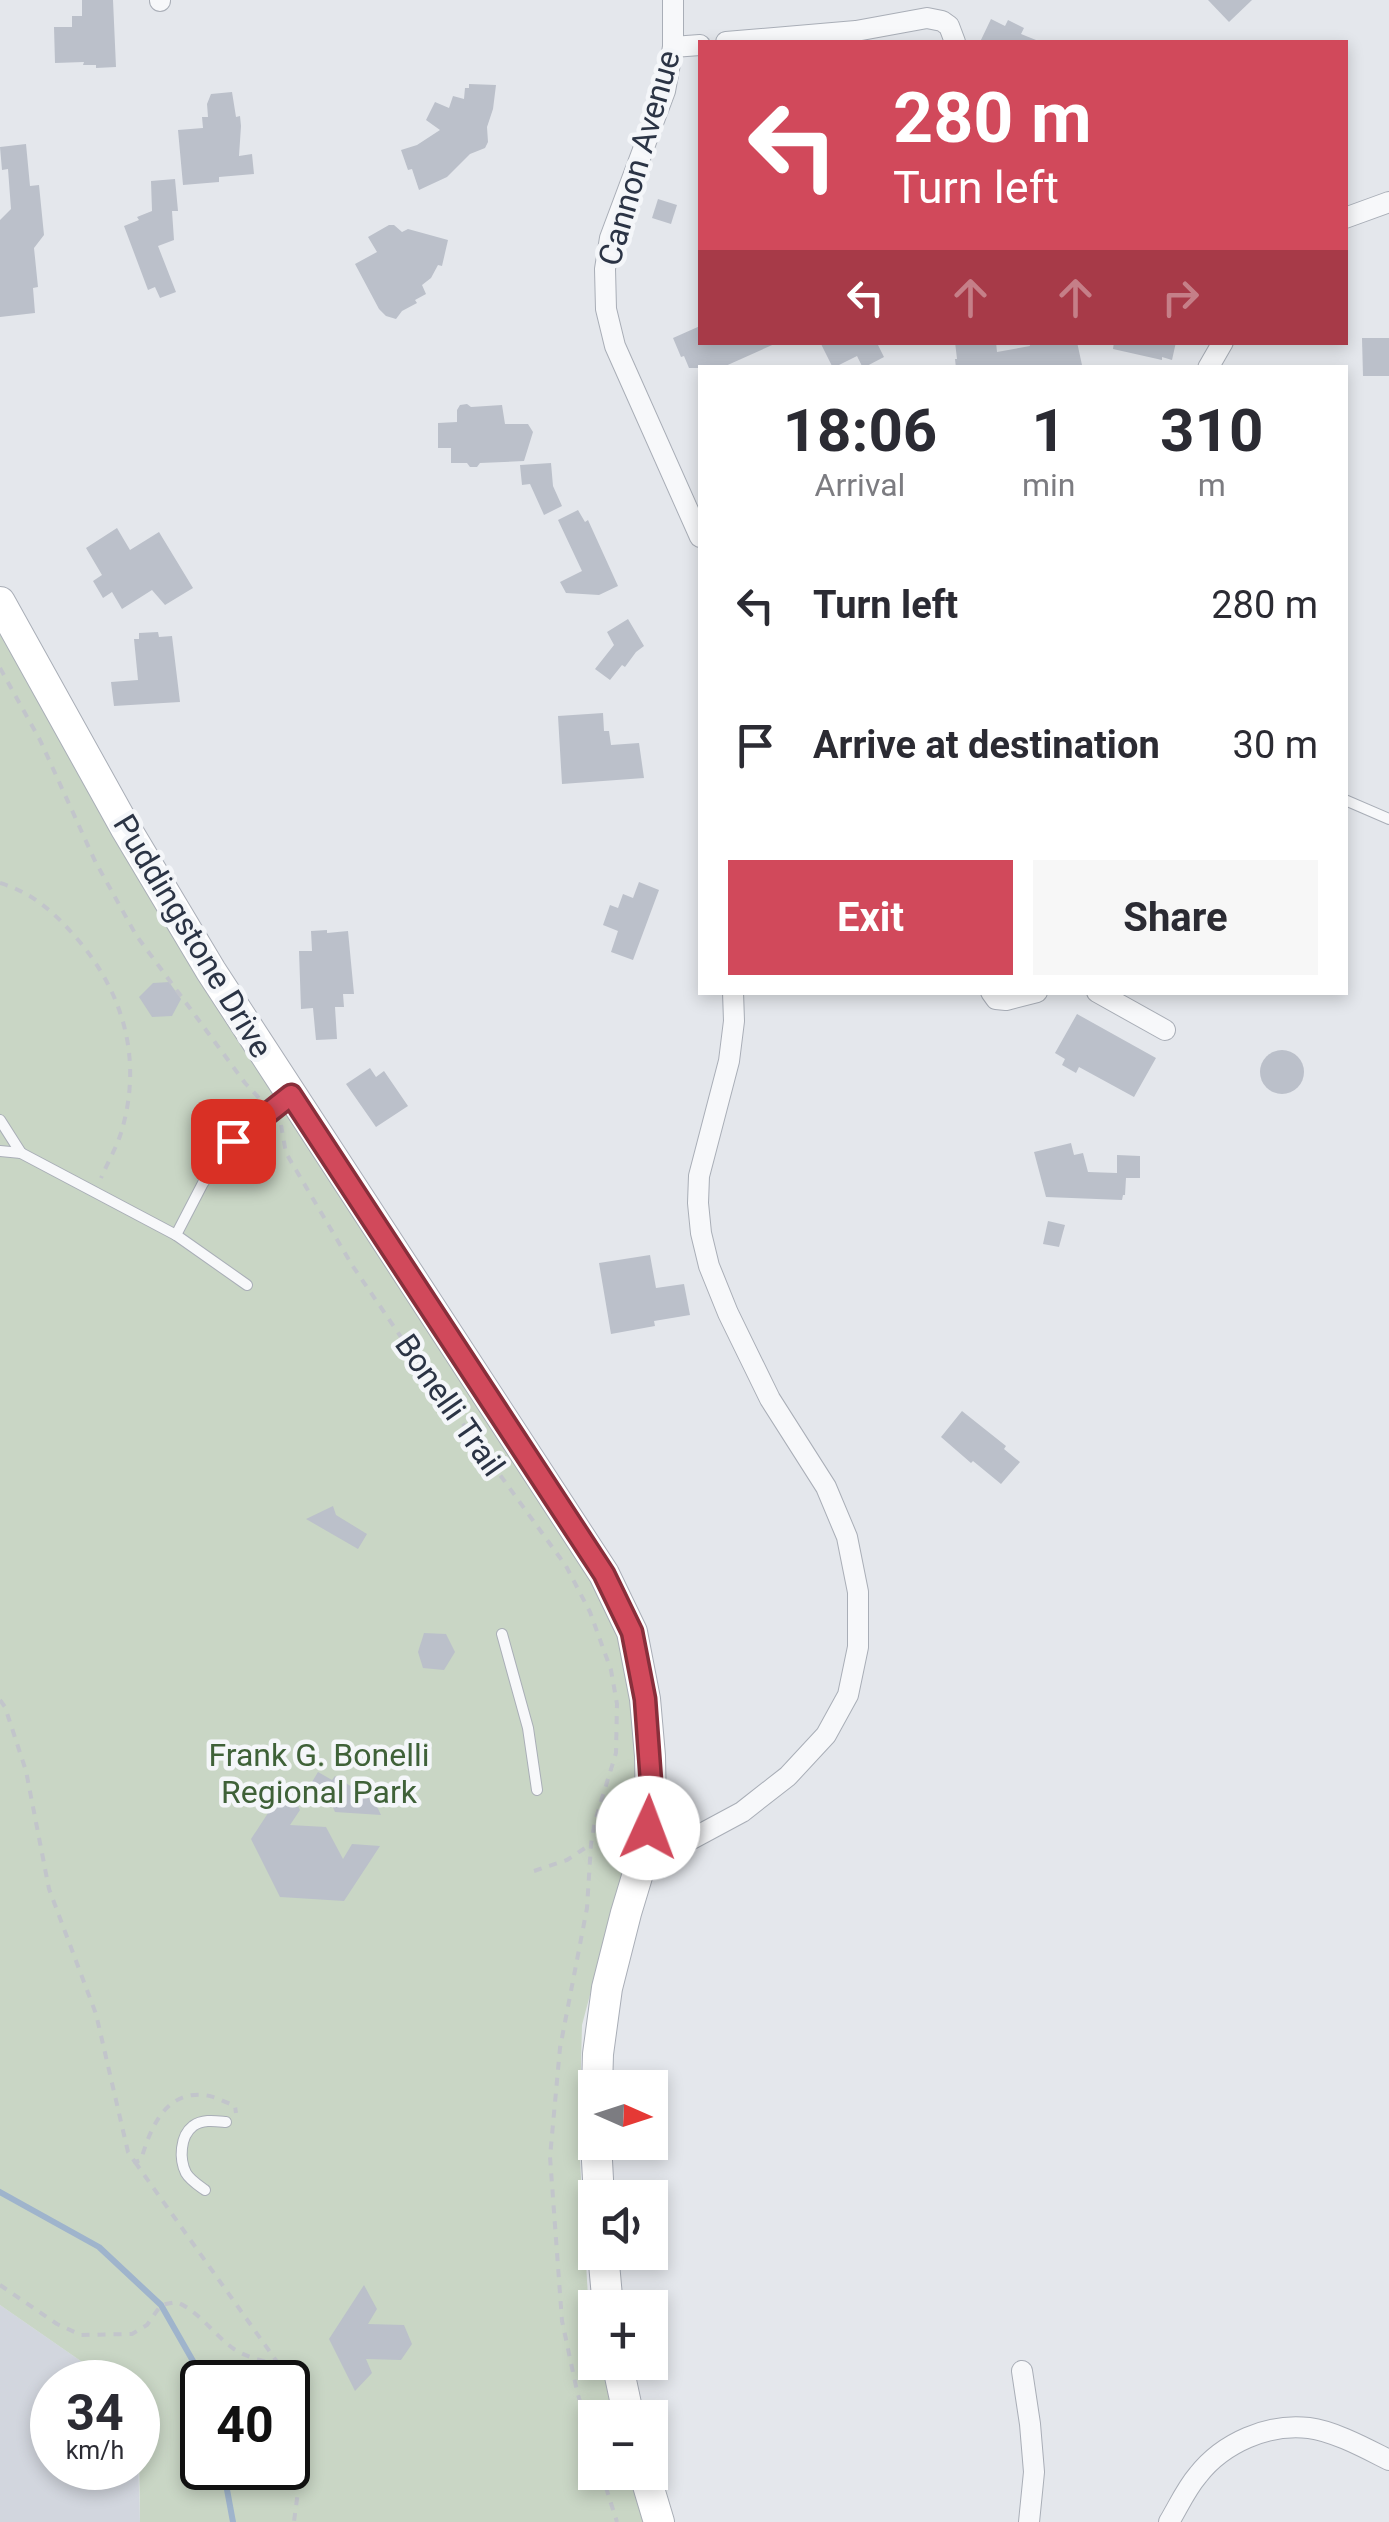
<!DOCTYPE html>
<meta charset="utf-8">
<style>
:root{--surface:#fff;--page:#f7f7f7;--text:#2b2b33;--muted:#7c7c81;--accent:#d1495b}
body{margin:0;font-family:Roboto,sans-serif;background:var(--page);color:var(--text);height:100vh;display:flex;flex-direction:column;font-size:38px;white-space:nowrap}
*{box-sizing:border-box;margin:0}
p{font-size:32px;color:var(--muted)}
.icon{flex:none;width:55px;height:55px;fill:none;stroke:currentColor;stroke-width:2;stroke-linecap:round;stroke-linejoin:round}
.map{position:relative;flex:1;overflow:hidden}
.sheet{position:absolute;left:698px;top:365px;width:650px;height:630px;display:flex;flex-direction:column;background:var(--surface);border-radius:0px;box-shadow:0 5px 15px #0003}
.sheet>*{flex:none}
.guide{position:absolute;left:698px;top:40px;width:650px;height:305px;border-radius:0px;box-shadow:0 5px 15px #0003;background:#d1495b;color:#fff;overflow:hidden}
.needle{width:65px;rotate:93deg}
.buttons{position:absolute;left:578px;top:2070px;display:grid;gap:20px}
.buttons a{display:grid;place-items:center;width:90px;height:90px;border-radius:0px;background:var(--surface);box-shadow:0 5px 15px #0003;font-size:50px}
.speed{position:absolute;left:30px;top:2360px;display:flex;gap:20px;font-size:50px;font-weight:700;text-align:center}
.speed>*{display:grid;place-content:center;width:130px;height:130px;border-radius:50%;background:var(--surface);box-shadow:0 5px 15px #0003;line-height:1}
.speed small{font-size:25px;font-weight:400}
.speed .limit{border:5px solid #111;border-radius:15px;background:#fff;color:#111}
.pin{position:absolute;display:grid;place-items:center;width:85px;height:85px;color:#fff;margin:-42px;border-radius:20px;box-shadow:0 5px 15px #0006}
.me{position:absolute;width:110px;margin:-55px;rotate:2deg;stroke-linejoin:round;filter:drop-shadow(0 0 8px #0008)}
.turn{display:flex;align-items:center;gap:35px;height:210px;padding:0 30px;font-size:45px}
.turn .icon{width:130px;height:130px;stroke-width:2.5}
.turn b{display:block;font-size:70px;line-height:85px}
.lanes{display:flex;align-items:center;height:95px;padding:0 30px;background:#0003;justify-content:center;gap:50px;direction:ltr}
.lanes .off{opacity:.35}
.eta{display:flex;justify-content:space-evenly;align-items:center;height:170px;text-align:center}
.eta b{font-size:60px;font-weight:700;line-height:70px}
.cta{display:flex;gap:20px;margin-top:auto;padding:20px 30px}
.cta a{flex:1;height:115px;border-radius:0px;background:var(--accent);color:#fff;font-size:40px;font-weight:700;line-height:115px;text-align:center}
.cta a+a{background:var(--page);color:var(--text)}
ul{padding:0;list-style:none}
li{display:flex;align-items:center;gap:30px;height:140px;padding:0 30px}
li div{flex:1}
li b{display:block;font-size:38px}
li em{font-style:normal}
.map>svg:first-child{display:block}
.built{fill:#d2d6de}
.green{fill:#c9d6c5;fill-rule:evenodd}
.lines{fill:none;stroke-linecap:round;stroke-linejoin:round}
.stream{stroke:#9fb4cc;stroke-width:6}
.building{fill:#bbc0ca}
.lane-casing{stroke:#a9aeb7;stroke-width:12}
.street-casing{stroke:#a9aeb7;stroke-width:22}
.secondary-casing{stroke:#a9aeb7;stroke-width:32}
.path{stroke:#c2c5cb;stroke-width:4;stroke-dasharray:8 8;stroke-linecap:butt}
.lane{stroke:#f7f8fa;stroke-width:10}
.street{stroke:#f7f8fa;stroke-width:20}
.secondary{stroke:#fff;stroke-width:30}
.route-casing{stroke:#882f3b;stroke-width:25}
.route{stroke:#d1495b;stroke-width:18}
.labels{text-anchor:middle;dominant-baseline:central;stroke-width:9;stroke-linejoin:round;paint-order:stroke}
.street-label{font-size:32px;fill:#2b3445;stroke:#f4f6f9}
.park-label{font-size:32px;fill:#3f6138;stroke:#f4f6f9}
</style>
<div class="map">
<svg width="1389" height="2522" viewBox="0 0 1389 2522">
<rect width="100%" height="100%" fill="#e4e7ec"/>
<!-- built -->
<path class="built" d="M0 2305 111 2382H52V2468H138V2457L140 2522H0Z"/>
<!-- green -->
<path class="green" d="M0 634 269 1078 593 1578 612 1616 631 1688 638 1771 633 1832 582 2025 579 2144 589 2314 595 2338V2362L601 2363 615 2417 595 2418V2472L631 2473 645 2522H140L138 2382H111L0 2305ZM202 2382H288V2468H202Z"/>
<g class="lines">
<!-- stream -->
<g class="stream">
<path d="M0 2192 99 2247 161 2305 205 2382"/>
<path d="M223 2468 233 2522"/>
</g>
</g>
<!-- building -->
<g class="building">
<path d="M82 0H113L116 67 96 68V65H83L84 62 55 63 54 27H72V16H82Z"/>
<path d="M1208 0H1252L1229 22Z"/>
<path d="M991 19 1005 26 1008 20 1024 28 1021 34 1041 42H980Z"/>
<path d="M469 84 496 85 493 109 487 127 488 142 485 148 470 154 447 177 419 190 412 169 408 170 401 150 417 145 440 130 426 120 435 102 449 108 453 96 464 99 465 88H469Z"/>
<path d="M232 92 236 117 240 116 241 126 239 156 252 154 254 174 219 177V182L183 185 178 130 203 128 202 117H208L207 104 211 94Z"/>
<path d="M26 144 30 186 39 185 44 235 34 248 38 287 33 288 35 313 0 317V220L11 209 8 169 2 170 0 147Z"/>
<path d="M175 179 178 211H172L174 240 158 246 176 292 160 298 155 287 148 290 124 226 139 220 137 217 152 211 151 181Z"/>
<path d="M658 199 677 205 671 224 652 218Z"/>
<path d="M389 225H394L402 232 408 229 448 240 442 266 438 265 431 278 422 285 426 294 415 300 417 303 402 311 396 319 386 316 379 309 355 264 377 252 368 237Z"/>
<path d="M700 326V342H779L721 368H689L684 356 681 357 673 338Z"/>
<path d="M1362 338H1389V376H1363Z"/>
<path d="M820 342H883L878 345 884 357 863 368 857 356 833 368Z"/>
<path d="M955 342H996L997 352 1030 346 1029 342H1077L1082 365 956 368 955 359H957Z"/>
<path d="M1114 342H1176L1172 360 1162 357V360L1113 349Z"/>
<path d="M467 404 471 407 502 405 505 424H528L533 432 524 461 480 463 477 467H470L467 463H451V448H438V423L457 422V410L460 405Z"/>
<path d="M551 463 553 486 562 506 544 515 530 484 522 485 520 465Z"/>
<path d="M578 510 585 522 588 520 618 586 599 595 566 593 560 582 582 571 558 520Z"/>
<path d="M117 528 130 550 159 532 193 588 165 605 152 590 122 609 112 592 103 598 93 581 102 575 86 548Z"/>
<path d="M628 619 644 646 636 652 625 667 622 665 610 680 595 669 614 645 607 632Z"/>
<path d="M158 632 159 637 172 636 180 702 114 706 111 682 138 680 134 639H139V633Z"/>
<path d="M603 713 604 731H609L611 745 639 743 644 778 562 784 558 716Z"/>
<path d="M639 882 659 890 633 960 611 952 618 931 603 925 610 905 618 908 623 894 633 898Z"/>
<path d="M327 930V933L348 931 354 994H343L344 1007H335L337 1039 316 1040 313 1008 301 1009 299 951H312L311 931Z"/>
<path d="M169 982 181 999 172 1016 152 1017 139 997 153 983Z"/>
<path d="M1077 1014 1156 1058 1134 1097 1079 1067 1076 1073 1062 1065 1065 1059 1055 1053Z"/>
<circle cx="1282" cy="1072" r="22"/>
<path d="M370 1068 376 1077 384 1071 408 1106 376 1127 346 1084Z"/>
<path d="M1071 1143 1074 1155 1083 1153 1088 1172 1117 1173V1155L1140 1156V1178H1126L1125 1195H1123L1122 1200 1046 1197 1034 1152Z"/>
<path d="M1048 1221 1065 1225 1059 1247 1043 1244Z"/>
<path d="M650 1255 656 1288 684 1284 690 1315 654 1321 655 1326 611 1334 599 1263Z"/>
<path d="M962 1411 1006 1446 1004 1449 1020 1462 1001 1484 973 1461 971 1463 941 1437Z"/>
<path d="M333 1506 336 1515 367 1534 358 1549 306 1519Z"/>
<path d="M424 1633 446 1634 455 1652 444 1670 423 1668 418 1652Z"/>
<path d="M318 1772 332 1780 335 1776 352 1787 357 1785 363 1796H372L381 1815 335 1812 330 1801 309 1787Z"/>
<path d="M287 1784 300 1810 290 1825 326 1827 343 1859 352 1844 380 1846 344 1901 280 1897 251 1839Z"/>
<path d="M364 2285 377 2309 368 2324 404 2325 412 2344 401 2360 366 2359 372 2373 355 2391 329 2339Z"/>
</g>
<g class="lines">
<!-- lane casing -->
<g class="lane-casing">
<g id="lane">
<path d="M1345 800 1389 819"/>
<path d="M0 1120 21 1153"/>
<path d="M0 1151 21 1153 176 1235 247 1285"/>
<path d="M176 1235 203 1183 233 1141 290 1096"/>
<path d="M502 1634 528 1728 537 1790"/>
<path d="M205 2190C198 2185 190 2180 186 2173 179 2159 180 2136 193 2126 203 2119 215 2121 226 2122"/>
</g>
</g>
<!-- street casing -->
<g class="street-casing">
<g id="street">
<path d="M160 0V1"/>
<path d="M673 0V47L665 91 610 238 605 269 606 309 615 346 700 537"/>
<path d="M726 42 856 31 927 18 942 21 949 26 955 42"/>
<path d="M673 47 700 45"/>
<path d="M1345 218 1389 202"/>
<path d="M1208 368 1223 342"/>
<path d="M991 992 996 999 1006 1000 1037 992"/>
<path d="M1097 992 1165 1030"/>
<path d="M645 1850 675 1848 742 1812 788 1776 826 1735 848 1695 858 1647V1592L847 1537 826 1487 770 1399 728 1313 709 1266 701 1233 698 1203 699 1176 729 1061 734 1021 733 992"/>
<path d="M1022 2371 1030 2424 1034 2472 1029 2522"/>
<path d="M1169 2522C1178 2507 1186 2489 1198 2475 1223 2443 1268 2423 1309 2428 1334 2431 1367 2449 1389 2460"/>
</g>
</g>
<!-- secondary casing -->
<g class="secondary-casing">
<g id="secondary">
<path d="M0 602 125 827 211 971 604 1574 632 1632 645 1699 650 1756 651 1808 645 1850 626 1913 607 1988 598 2054 597 2088"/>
<path d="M596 2142 599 2198"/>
<path d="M603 2252 608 2308"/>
<path d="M617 2362 629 2418"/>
<path d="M644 2472 659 2522"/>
</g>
</g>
<!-- path -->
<g class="path">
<path d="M0 668 40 740 95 861 136 935 245 1083 260 1099"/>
<path d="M0 883C34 893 57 915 79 941 126 997 143 1065 120 1136 115 1150 107 1164 101 1178"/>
<path d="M281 1125 286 1153 352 1265 416 1359 566 1566 590 1612 611 1670 617 1704 616 1753 595 1821 591 1844 587 1908 560 2048 550 2157 562 2321 577 2391 595 2454"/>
<path d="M0 1700 5 1707 26 1771 49 1889 96 2014 128 2152 135 2162 141 2160C150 2129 165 2091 204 2095 214 2096 225 2102 235 2106L236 2113"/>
<path d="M534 1871 567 1860 591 1844"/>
<path d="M135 2162 280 2366"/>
<path d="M0 2285 57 2324 81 2335 132 2334 147 2325 161 2305 176 2302C198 2310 214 2335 234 2349 249 2359 265 2360 281 2367 315 2412 300 2470 294 2522"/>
<path d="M601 2472 617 2522"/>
</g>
<!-- lane -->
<use href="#lane" class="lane"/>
<!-- street -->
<use href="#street" class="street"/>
<!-- secondary -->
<use href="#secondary" class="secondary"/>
</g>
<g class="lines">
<!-- route casing -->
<g class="route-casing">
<path id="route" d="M233 1141 291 1095 604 1574 632 1632 645 1699 651 1782 648 1828"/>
</g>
<!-- route -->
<use href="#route" class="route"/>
</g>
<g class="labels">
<!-- street labels -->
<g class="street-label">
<text transform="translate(639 158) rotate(-74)">Cannon Avenue</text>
<text transform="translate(193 936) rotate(59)">Puddingstone Drive</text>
<text transform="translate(450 1405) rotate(55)">Bonelli Trail</text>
</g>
<!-- park labels -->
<g class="park-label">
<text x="319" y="1755">Frank G. Bonelli<tspan x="319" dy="37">Regional Park</tspan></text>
</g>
</g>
</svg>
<div class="buttons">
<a><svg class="needle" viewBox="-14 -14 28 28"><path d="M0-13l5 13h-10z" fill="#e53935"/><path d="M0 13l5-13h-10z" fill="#7c7c81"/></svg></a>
<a><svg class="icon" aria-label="sound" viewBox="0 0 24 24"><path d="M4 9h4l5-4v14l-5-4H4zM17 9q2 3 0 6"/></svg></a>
<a>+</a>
<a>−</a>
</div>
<div class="speed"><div>34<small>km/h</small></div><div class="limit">40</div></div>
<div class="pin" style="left:233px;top:1141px;background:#d93025"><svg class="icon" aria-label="arrive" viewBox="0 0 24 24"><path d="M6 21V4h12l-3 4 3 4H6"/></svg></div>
<svg class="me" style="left:648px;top:1828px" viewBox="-20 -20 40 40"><circle r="19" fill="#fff"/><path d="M0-13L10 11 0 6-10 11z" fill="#d1495b"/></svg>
<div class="guide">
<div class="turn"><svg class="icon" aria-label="left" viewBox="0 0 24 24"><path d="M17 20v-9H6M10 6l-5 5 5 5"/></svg><div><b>280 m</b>Turn left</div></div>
<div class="lanes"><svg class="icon" aria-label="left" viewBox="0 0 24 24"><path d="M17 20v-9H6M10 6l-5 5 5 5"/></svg><svg class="icon off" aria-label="ahead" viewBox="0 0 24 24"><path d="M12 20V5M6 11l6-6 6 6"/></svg><svg class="icon off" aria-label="ahead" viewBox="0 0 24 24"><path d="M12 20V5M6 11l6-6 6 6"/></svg><svg class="icon off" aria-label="right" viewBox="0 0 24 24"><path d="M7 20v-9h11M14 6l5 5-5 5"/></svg></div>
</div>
<section class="sheet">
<div class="eta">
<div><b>18:06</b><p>Arrival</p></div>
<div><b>1</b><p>min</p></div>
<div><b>310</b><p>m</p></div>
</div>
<ul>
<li><svg class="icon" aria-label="left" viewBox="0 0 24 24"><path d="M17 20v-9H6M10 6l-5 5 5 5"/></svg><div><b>Turn left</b></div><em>280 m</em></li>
<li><svg class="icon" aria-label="arrive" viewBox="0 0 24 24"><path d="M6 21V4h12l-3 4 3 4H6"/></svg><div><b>Arrive at destination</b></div><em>30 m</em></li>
</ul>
<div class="cta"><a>Exit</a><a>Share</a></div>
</section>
</div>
